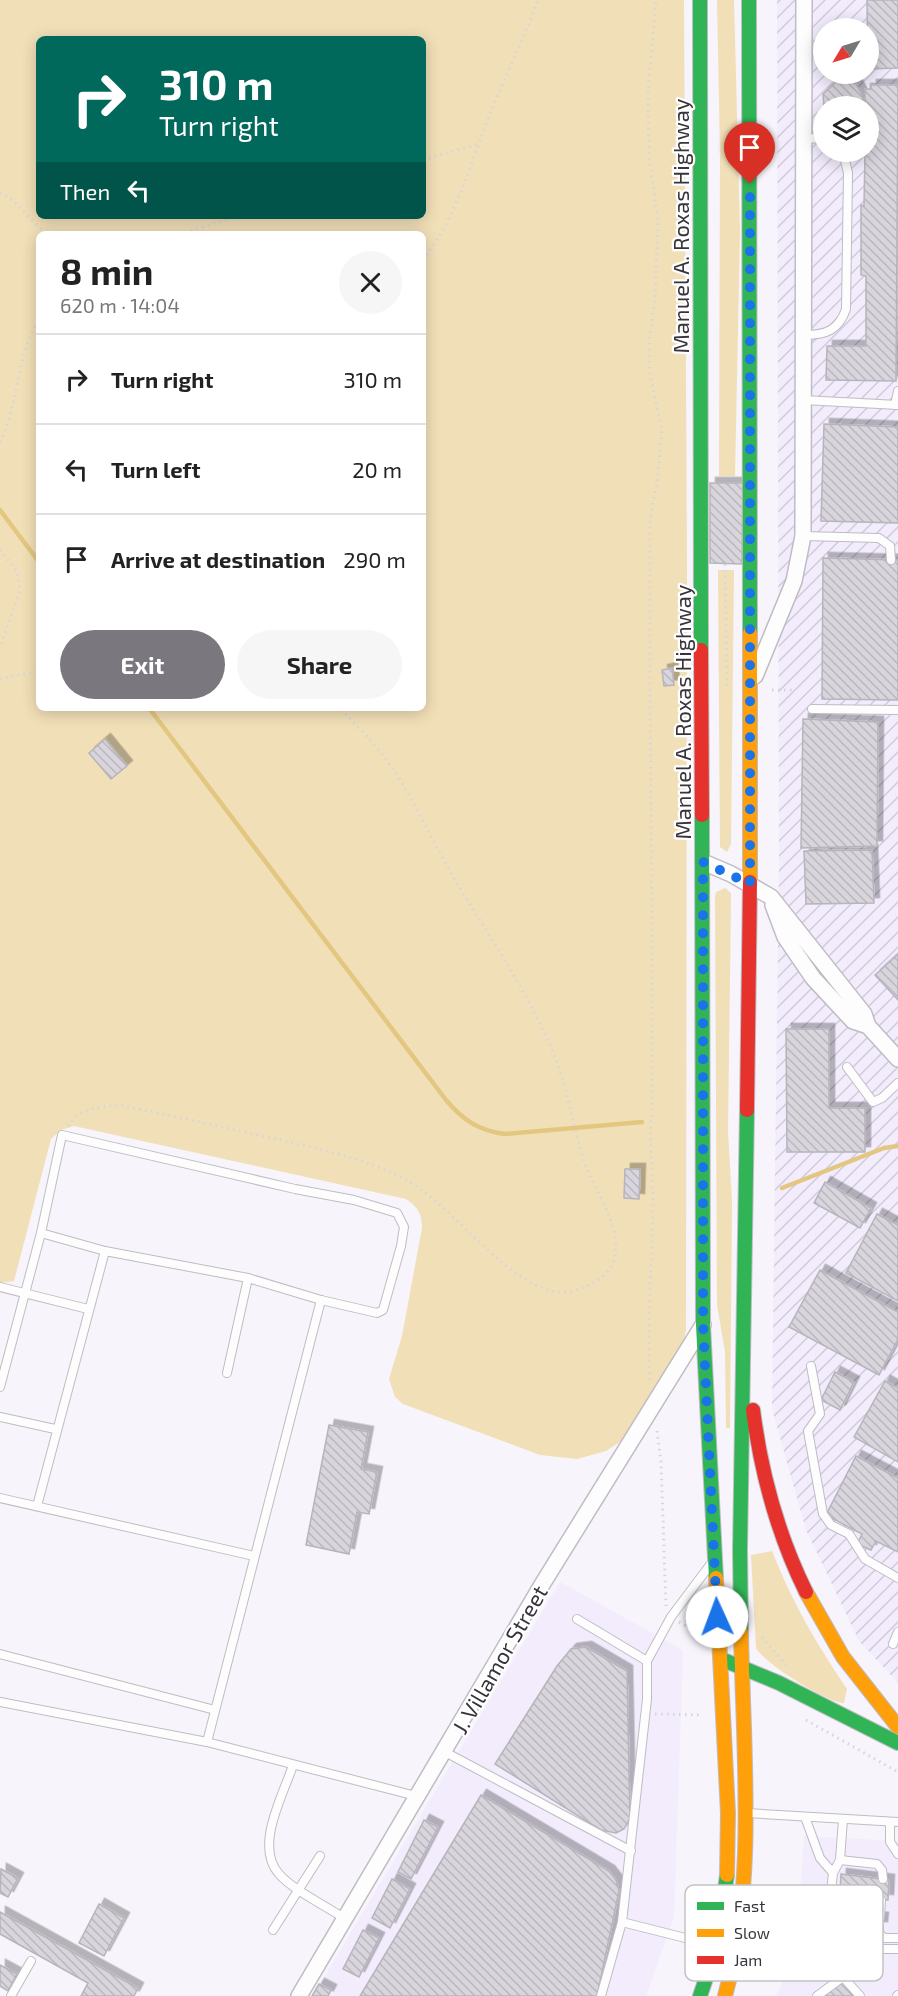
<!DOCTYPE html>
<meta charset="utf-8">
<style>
:root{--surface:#fff;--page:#f6f6f6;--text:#222;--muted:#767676;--line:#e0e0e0;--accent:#7a777f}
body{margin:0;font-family:"Exo 2",sans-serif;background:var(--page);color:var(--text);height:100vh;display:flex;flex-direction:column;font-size:22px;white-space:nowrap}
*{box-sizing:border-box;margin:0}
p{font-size:20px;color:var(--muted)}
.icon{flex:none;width:33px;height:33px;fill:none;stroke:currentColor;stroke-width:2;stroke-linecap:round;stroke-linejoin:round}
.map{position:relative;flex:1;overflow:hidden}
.panel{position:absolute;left:36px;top:231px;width:390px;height:480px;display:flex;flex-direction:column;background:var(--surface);border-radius:9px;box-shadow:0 3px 15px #0003}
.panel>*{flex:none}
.banner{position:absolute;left:36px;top:36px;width:390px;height:183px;border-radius:9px;box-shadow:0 3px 15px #0003;background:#00695c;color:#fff;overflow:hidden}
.needle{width:39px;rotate:232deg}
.controls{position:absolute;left:813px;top:18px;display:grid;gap:12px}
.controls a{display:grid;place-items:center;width:66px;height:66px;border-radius:50%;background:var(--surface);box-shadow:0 3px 15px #0003;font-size:30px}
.pin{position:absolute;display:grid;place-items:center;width:51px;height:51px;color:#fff;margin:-62px -26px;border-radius:50% 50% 50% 0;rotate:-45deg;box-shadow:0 0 6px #0007}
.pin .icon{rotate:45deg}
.me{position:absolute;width:66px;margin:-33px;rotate:358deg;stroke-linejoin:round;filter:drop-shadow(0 0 4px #0008)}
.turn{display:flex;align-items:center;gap:21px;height:126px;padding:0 24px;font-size:27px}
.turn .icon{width:78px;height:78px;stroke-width:2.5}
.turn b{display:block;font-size:42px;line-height:51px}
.then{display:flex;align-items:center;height:57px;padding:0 24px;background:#0003;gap:12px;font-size:22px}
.round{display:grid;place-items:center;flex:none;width:63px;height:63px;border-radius:32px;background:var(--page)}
.head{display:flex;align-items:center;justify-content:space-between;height:102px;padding:0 24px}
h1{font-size:36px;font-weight:700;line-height:45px}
.primary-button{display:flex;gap:12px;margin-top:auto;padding:12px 24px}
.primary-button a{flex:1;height:69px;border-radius:36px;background:var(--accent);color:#fff;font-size:24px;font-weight:700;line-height:69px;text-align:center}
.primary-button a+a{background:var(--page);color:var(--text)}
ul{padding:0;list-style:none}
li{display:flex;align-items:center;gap:18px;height:90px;padding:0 24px;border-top:2px solid var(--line)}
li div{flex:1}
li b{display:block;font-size:22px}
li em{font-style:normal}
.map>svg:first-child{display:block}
.built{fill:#f2ecfc}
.industrial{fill:url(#industrial-furrows);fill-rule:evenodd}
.grass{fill:#f1dfb7;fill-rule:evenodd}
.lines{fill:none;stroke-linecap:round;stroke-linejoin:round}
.stream{stroke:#e3c780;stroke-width:4.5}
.building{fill:url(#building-back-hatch);stroke:#b7b4bb;stroke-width:1.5;filter:url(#shadow)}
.lane-casing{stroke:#bfbcc3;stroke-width:10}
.street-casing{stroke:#bfbcc3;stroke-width:18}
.fast-casing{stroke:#bfbcc3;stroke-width:16}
.slow-casing{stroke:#bfbcc3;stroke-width:16}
.jam-casing{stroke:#bfbcc3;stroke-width:16}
.path{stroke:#d6d6d8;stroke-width:3;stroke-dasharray:1.5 4.5;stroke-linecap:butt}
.lane{stroke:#fefdfe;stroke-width:8}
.street{stroke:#fefdfe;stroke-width:15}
.fast{stroke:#30b455;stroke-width:14}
.slow{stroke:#ff9f0a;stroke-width:14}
.jam{stroke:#e5322d;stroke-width:14}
.route{stroke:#1a73e8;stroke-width:10;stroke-dasharray:0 18}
.labels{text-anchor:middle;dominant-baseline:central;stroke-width:4.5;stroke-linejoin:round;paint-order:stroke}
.street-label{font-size:22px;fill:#37343c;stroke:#fff}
.key{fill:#fff;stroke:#c3c2c4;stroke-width:1.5}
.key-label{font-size:16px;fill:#37343c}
</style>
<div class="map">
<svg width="898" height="1996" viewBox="0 0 898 1996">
<defs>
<pattern id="industrial-furrows" width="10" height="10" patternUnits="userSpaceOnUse" patternTransform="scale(1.5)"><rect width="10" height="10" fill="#f2ecfc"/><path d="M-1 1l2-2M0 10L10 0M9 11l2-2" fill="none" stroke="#d0cbd9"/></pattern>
<pattern id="building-back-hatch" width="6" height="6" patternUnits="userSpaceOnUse" patternTransform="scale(1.5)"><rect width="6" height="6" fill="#d8d5dc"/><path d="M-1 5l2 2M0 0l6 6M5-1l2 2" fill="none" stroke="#bab7be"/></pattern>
<filter id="shadow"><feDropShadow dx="5.5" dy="-5.5" stdDeviation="0" flood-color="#0004"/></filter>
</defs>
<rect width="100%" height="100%" fill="#f7f4fb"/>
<!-- built -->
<g class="built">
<path d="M560 1582 683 1650 674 1917 646 1996H313Z"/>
<path d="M804 1836 898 1841V1996H776L796 1953Z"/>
</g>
<!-- industrial -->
<path class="industrial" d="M777 0H898V1683L859 1641 806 1530 772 1409 779 865ZM824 28H868V74H824ZM824 106H868V152H824Z"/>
<!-- grass -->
<g class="grass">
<path d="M0 0H684L687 570 686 1330 683 1347 623 1440 606 1451 577 1459 540 1455 403 1404 395 1397 389 1379 402 1336 422 1228C422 1214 418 1207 406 1199L74 1126 61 1130 51 1139 14 1281 0 1283ZM39 39H423V216H39ZM39 234H423V708H39Z"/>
<path d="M717 0H734L740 232 735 476H719L720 153Z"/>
<path d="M718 570H734L731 844 727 852 720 847Z"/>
<path d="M725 888 731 893V900L728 1131 732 1202 730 1428H726L725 1352 717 1305 715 896 716 892Z"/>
<path d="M772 1551C792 1602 817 1645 847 1689L844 1703C828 1703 765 1664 756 1648L751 1555Z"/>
</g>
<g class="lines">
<!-- stream -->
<g class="stream">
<path d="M0 510 39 562"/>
<path d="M149 708 446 1100C463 1120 479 1131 505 1134L642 1122"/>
<path d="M782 1188 884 1148 898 1146"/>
</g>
</g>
<!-- building -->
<g class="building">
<path d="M867 0H898V68L868 69Z"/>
<path d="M837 81 856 84 863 97 862 106 824 108 823 94Z"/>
<path d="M871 85H898L896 381 826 380 827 346H866V276L861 275V205L864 206 865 152H868V106H865V89H871Z"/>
<path d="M824 424 898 427V523L821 521Z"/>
<path d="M710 483H743L742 564 710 563Z"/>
<path d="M823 558 898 560V700L822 699Z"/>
<path d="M672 668 674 685 664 686 662 670Z"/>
<path d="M803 719 878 722 877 846 801 848Z"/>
<path d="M105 739 127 766 111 779 89 753Z"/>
<path d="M872 850 874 903 806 904 804 851Z"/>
<path d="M898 954V1000L875 975Z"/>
<path d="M786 1029H829V1108H865V1152H787Z"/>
<path d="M625 1169H640L639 1199 624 1198Z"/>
<path d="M825 1182 871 1208 860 1228 814 1203Z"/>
<path d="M877 1214 898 1225V1301L846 1273Z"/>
<path d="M820 1270 898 1312V1339L879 1375 789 1327Z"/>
<path d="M835 1372 854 1382 840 1410 821 1400Z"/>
<path d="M885 1381 898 1388V1462L854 1437Z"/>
<path d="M329 1425 368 1432 361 1469 377 1472 369 1514 357 1512 349 1554 306 1545Z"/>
<path d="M856 1456 898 1478V1552L876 1541 871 1550 857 1544 862 1534 826 1515Z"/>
<path d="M586 1647 627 1671 630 1818 624 1829 616 1833 601 1830 495 1764 557 1666 571 1649Z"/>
<path d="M481 1795 609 1871 616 1880 619 1891 597 1996H360Z"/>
<path d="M424 1820 438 1827 411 1879 398 1872Z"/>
<path d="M1 1869 18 1878 8 1897 0 1893Z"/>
<path d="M841 1874 889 1880 888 1900 871 1899 870 1917 883 1918 882 1927H870L872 1937 860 1936V1930L838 1929Z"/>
<path d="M392 1879 410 1889 390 1928 372 1918Z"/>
<path d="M99 1904 124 1918 104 1956 79 1943Z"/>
<path d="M0 1912 138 1988 134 1996H81L88 1983 0 1934Z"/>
<path d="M363 1930 379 1938 359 1977 343 1969Z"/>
<path d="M0 1965 17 1974 8 1991 0 1986Z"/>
<path d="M842 1981 853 1996H823Z"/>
<path d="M319 1984 331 1990 328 1996H312Z"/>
</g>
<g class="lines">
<!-- lane casing -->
<g class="lane-casing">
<g id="lane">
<path d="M805 138 824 139"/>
<path d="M805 335C826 335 839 330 846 309L848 173 843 152"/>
<path d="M803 400 898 405"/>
<path d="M895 405 898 391"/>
<path d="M803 536 879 538 890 546 891 560"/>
<path d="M812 709 898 710"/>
<path d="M847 1067 873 1102 882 1098 898 1083"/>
<path d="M41 1233 105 1251 248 1278 321 1300 207 1742"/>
<path d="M0 1287 88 1309"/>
<path d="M811 1366 820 1414 808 1431 823 1514 831 1525 849 1534 865 1559 898 1578"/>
<path d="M227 1373 248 1278"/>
<path d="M0 1387 41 1233 62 1135 295 1189 354 1200 397 1213 404 1227 401 1246 383 1310 377 1313 321 1300"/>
<path d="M0 1417 55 1429"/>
<path d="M0 1498 254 1556"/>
<path d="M37 1506 105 1251"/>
<path d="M577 1619 647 1661V1699L622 1922 601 1996"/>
<path d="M893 1644 898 1632"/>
<path d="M0 1654 215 1710"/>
<path d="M647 1661 671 1617 710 1565"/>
<path d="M0 1702 207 1742 416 1796"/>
<path d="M445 1752 631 1851"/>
<path d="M293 1765C283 1796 254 1846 279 1874 293 1890 326 1906 344 1918"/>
<path d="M747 1813 898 1822"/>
<path d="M805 1817 820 1858 833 1873"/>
<path d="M843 1819 840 1860 833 1873 827 1929 830 1941 841 1949H898"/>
<path d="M890 1822V1842L898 1854"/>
<path d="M840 1860 877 1864 882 1870 883 1879"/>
<path d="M880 1918 881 1900"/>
<path d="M622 1922 713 1945"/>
<path d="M879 1927V1933L884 1938H898"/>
<path d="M273 1930 320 1856"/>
<path d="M11 1996 31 1961"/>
<path d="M817 1996 843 1977 860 1996"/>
<path d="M897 1996 898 1995"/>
</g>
</g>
<!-- street casing -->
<g class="street-casing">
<g id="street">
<path d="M755 676 794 581 803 536 804 0"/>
<path d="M703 862 731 874 771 897 864 1014 868 1026 898 1059"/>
<path d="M773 905 785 937 813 978 853 1021 868 1026"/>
<path d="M299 1996 543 1583 703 1325"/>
</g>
</g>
<!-- fast casing -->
<g class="fast-casing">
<g id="fast">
<path d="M700 0 701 650"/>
<path d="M749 0 750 633"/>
<path d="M702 815 703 1325 716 1578"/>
<path d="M741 1632 740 1550 747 1110"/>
<path d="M726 1661 779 1683 898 1743"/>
<path d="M700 1996 717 1946 727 1875"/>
</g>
</g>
<!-- slow casing -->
<g class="slow-casing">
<g id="slow">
<path d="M750 633V882"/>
<path d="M716 1578 728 1813 727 1875"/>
<path d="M806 1592 843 1657 898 1727"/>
<path d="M725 1996C757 1882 743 1750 741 1632"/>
</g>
</g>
<!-- jam casing -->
<g class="jam-casing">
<g id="jam">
<path d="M701 650 702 815"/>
<path d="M747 1110 750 882"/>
<path d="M753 1410C761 1473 778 1535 806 1592"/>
</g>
</g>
<!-- path -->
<g class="path">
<path d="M423 160 478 144"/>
<path d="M0 193 13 200 46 234"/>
<path d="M179 234 239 216"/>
<path d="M423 260C456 218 469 168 488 119 504 79 523 40 538 0"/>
<path d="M0 442C19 405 15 359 39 319"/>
<path d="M0 550 17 571 20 590 0 648"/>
<path d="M725 564 727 690"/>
<path d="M0 679 39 671"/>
<path d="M772 690H793"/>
<path d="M68 1126C79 1108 100 1107 119 1105 173 1116 227 1128 281 1140 323 1150 367 1159 406 1180 455 1206 510 1291 562 1292 575 1292 591 1285 601 1278 638 1249 596 1195 585 1164 573 1128 569 1091 554 1055 530 996 495 945 461 890 436 850 418 806 391 766 377 745 357 727 340 708"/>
<path d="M650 1380C647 1320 652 1261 653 1201 653 1167 648 1145 652 1110 653 913 649 716 650 519L657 483 662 431 650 375 649 343 655 298 658 220 649 156 648 91 656 0"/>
<path d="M657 1431 661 1462 666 1606"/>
<path d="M679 1622 699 1633"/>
<path d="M762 1637 786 1665"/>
<path d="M655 1714 703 1715"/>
<path d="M806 1720 898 1772"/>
</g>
<!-- lane -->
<use href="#lane" class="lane"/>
<!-- street -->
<use href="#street" class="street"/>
<!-- fast -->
<use href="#fast" class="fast"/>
<!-- slow -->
<use href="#slow" class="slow"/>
<!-- jam -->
<use href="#jam" class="jam"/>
</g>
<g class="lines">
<!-- route -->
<path class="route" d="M717 1617 703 1324V862L750 884V184"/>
</g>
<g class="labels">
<!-- street labels -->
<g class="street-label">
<text transform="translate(680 226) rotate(-90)">Manuel A. Roxas Highway</text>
<text transform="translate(682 712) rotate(-90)">Manuel A. Roxas Highway</text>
<text transform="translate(499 1659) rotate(-60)">J. Villamor Street</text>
</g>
</g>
<!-- legend -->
<rect x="685" y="1885" width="198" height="96" rx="9" class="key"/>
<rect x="697" y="1902" width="27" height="8" fill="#30b455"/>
<rect x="697" y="1929" width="27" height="8" fill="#ff9f0a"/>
<rect x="697" y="1956" width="27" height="8" fill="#e5322d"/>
<g class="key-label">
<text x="734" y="1912">Fast</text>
<text x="734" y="1939">Slow</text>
<text x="734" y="1966">Jam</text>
</g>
</svg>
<div class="controls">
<a><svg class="needle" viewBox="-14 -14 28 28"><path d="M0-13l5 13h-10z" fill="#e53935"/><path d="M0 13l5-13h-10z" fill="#767676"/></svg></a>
<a><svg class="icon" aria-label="layers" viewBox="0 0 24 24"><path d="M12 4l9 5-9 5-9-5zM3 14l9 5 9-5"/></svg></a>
</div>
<div class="pin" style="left:750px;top:184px;background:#d93025"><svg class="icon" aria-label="arrive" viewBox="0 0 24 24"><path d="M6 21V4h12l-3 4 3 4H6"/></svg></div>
<svg class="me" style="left:717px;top:1617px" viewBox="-20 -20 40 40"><circle r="19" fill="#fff"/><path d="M0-13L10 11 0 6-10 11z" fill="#1a73e8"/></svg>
<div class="banner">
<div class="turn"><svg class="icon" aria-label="right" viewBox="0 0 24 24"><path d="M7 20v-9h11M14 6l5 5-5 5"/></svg><div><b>310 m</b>Turn right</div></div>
<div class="then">Then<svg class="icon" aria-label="left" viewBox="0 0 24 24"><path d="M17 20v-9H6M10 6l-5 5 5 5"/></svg></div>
</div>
<section class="panel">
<div class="head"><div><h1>8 min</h1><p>620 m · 14:04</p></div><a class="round"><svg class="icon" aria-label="close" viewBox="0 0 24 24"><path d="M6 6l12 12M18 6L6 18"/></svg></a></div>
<ul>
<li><svg class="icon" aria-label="right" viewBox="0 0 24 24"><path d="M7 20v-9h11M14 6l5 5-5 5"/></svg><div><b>Turn right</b></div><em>310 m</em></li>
<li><svg class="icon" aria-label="left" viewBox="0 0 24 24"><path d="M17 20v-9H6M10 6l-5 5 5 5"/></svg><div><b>Turn left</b></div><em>20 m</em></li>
<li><svg class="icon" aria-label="arrive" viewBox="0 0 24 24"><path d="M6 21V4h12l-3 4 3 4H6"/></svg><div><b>Arrive at destination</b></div><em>290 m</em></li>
</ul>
<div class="primary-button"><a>Exit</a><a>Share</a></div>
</section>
</div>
